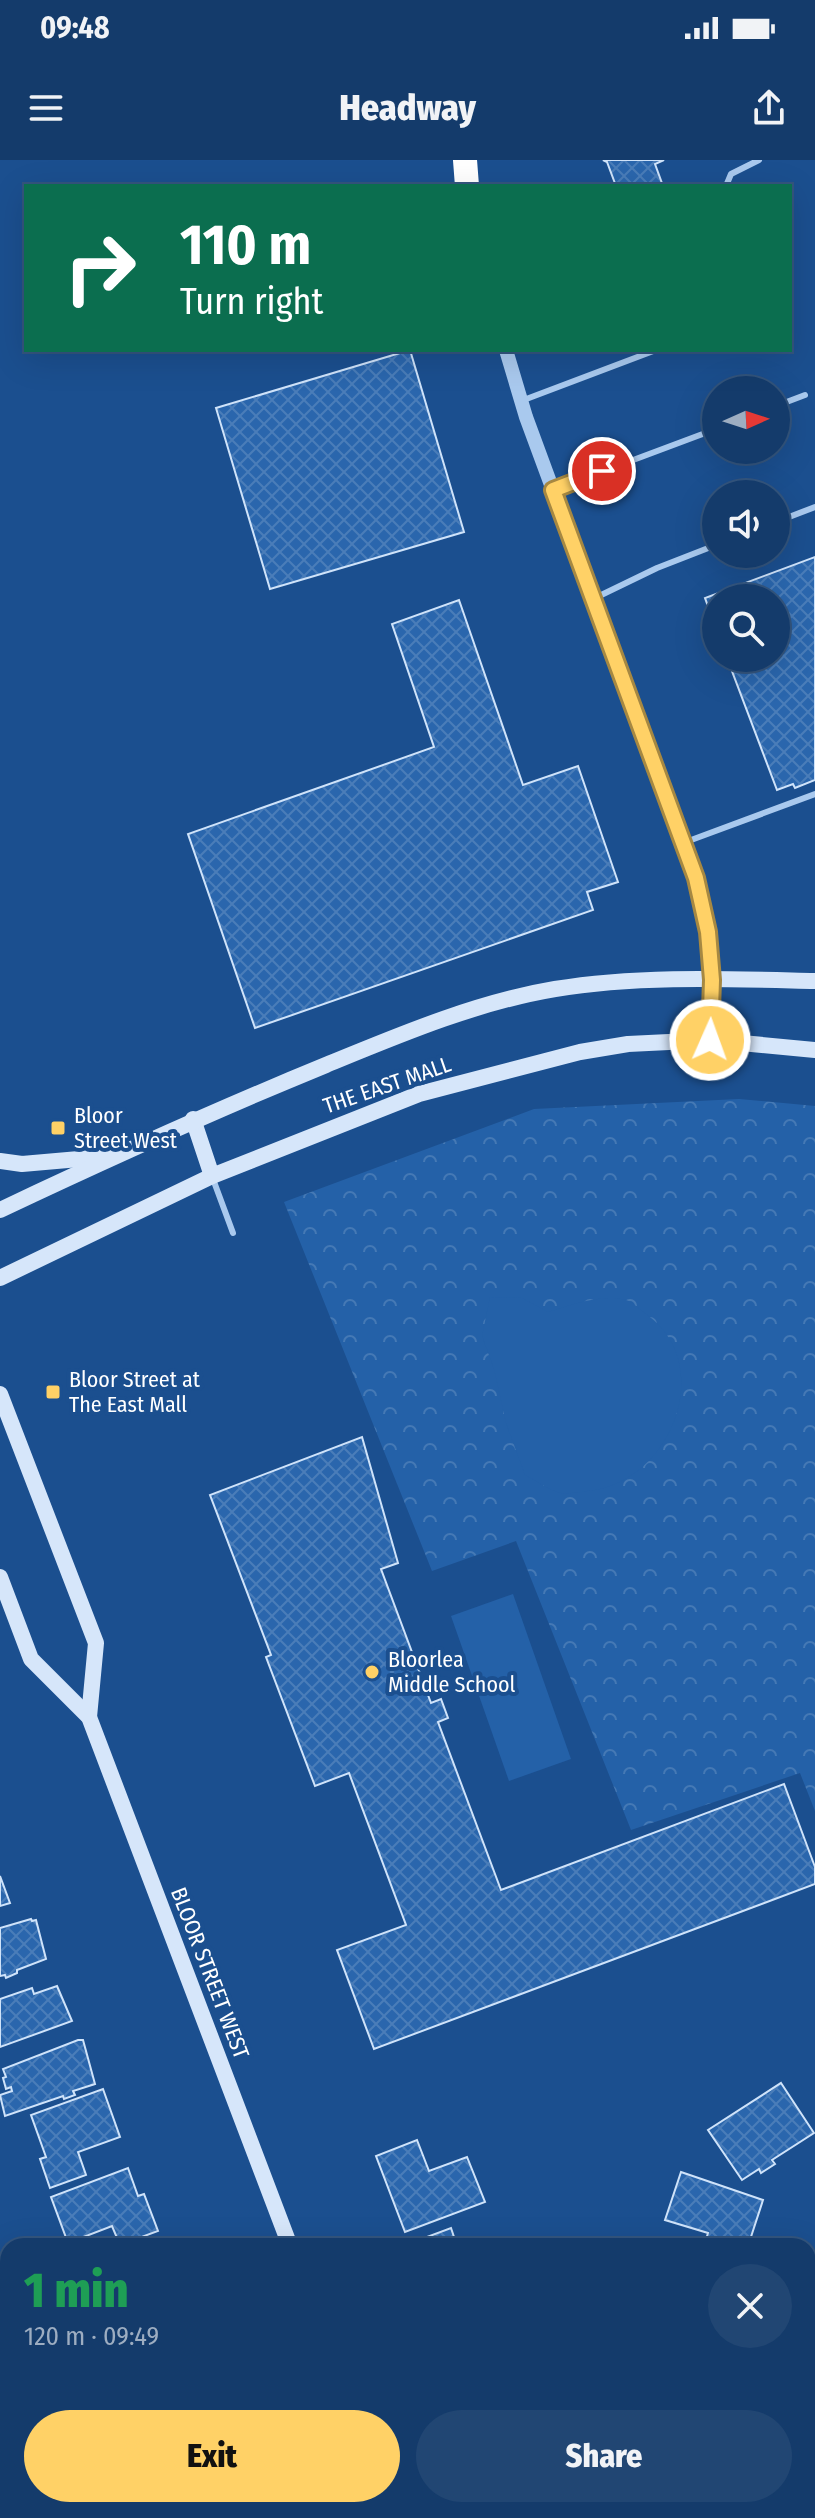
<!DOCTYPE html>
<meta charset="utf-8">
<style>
:root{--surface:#143b6b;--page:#214673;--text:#f1f3f6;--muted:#9dadc1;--line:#33557e;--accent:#ffd166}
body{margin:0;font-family:"Fira Sans Condensed",sans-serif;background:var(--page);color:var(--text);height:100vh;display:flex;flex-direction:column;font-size:30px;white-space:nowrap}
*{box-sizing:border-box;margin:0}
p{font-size:26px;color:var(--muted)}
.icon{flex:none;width:44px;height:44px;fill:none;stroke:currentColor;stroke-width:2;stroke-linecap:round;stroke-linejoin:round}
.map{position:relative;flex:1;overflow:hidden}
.sheet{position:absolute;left:0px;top:2078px;width:816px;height:280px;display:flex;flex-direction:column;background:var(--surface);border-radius:24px 24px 0 0;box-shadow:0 8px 32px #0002,0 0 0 2px var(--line)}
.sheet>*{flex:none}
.top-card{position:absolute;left:24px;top:24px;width:768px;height:168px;border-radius:0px;box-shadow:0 8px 32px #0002,0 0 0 2px var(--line);background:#0b6e4f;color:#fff;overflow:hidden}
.needle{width:52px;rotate:87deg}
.controls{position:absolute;left:702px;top:216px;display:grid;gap:16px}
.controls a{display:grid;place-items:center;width:88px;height:88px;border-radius:50%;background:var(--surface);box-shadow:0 8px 32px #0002,0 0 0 2px var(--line);font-size:40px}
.pin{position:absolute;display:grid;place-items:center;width:68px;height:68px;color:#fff;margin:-34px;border:4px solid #fff;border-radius:50%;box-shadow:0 2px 8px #0007}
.me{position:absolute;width:88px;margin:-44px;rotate:2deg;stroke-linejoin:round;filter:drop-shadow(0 0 6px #0008)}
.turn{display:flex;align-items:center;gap:28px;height:168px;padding:0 24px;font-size:36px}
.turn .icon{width:104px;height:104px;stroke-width:2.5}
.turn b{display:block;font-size:56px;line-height:68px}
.round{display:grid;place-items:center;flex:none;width:84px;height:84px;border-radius:42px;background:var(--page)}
.head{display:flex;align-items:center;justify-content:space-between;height:136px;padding:0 24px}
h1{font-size:48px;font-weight:800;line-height:60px;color:#1e9e55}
.action{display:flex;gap:16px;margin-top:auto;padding:16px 24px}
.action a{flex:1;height:92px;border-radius:48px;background:var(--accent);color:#111;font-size:32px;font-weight:800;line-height:92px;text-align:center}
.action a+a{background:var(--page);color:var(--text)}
.status{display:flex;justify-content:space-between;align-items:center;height:56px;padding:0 40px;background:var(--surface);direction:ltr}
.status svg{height:22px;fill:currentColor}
header{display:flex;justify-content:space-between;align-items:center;height:104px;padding:0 24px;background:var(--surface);font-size:36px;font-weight:800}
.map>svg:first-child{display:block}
.park{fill:url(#park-crowns)}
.pitch{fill:#2461a8}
.building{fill:url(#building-cross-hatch);stroke:#cfe3fa;stroke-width:2}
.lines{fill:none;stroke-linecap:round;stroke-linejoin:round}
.service{stroke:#a9c9ee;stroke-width:6}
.tertiary{stroke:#a9c9ee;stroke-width:14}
.secondary{stroke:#d6e6fa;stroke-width:16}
.motorway{stroke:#fff;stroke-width:24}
.route-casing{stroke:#a68842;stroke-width:20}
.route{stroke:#ffd166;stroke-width:14}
.poi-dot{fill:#ffd166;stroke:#1b4f8f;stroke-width:3}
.labels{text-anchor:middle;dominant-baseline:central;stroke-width:8;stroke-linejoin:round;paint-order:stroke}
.street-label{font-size:22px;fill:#fff;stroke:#1b4f8f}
.poi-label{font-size:22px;fill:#fff;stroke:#1b4f8f;text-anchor:start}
</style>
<div class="status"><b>09:48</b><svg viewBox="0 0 49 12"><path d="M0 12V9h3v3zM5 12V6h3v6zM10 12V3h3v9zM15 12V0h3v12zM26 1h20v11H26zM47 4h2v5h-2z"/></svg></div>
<header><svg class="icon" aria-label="menu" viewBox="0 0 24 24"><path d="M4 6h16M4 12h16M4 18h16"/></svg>Headway<svg class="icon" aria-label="share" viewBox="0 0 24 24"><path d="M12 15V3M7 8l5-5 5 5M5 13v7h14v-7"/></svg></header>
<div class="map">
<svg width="815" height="2358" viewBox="0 0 815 2358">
<defs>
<pattern id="park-crowns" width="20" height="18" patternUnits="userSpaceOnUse" patternTransform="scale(2)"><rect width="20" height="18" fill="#2461a8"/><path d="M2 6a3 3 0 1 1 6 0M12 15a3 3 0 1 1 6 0" fill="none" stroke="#4579b5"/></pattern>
<pattern id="building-cross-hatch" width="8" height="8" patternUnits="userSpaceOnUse" patternTransform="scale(2)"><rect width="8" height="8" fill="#2a66ad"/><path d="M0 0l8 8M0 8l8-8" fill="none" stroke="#4a7db9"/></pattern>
</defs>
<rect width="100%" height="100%" fill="#1b4f8f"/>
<!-- park -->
<path class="park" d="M739 939 815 946V1651L800 1613 631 1670 516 1381 432 1411 284 1042 534 949Z"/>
<!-- pitch -->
<g class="pitch">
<path d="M490 1137 522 1138 548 1152C571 1145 602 1133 626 1140 633 1142 640 1150 646 1154 719 1206 669 1325 587 1331 578 1332 565 1335 557 1332 546 1328 535 1320 525 1315L506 1263 494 1209 482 1176Z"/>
<path d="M513 1434 571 1599 509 1621 451 1456Z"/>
</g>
<!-- building -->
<g class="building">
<path d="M603 0H664L655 4 663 26H616L607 2Z"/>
<path d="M410 190 464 372 270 429 216 248Z"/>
<path d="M815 397V620L795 628 793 624 777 630 727 498H776V438H716V468L705 438Z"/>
<path d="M459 440 523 625 578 606 618 722 587 732 593 750 255 868 188 674 434 587 392 464Z"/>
<path d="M362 1277 398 1403 381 1409 431 1543 441 1539 448 1558 438 1562 501 1730 784 1624 815 1707V1724L374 1889 337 1790 406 1765 349 1613 315 1626 266 1497 271 1495 210 1335Z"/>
<path d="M0 1716 10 1743 0 1746Z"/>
<path d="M31 1759 32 1761 36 1760 46 1799 17 1810V1813L6 1818 5 1815 0 1816V1768Z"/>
<path d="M57 1826 72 1861 0 1887V1839L32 1828 34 1834Z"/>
<path d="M78 1880H83L95 1924 73 1931 75 1935 64 1939 63 1936 5 1956 0 1935 12 1931 11 1927 6 1929 3 1918 6 1917 3 1909Z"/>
<path d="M781 1923 814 1973 772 2000 775 2004 761 2013 759 2009 742 2020 708 1970Z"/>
<path d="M103 1929 120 1977 78 1992 86 2015 50 2028 40 1999 46 1997 31 1955Z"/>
<path d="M417 1980 429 2011 467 1997 485 2042 405 2072 376 1996Z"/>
<path d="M128 2008 138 2036 144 2034 158 2071 120 2085 112 2066 68 2083 51 2037Z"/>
<path d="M681 2012 763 2040 748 2086H704L708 2073 665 2060Z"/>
<path d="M451 2068 457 2086H409L408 2084Z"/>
<path d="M808 2166 815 2184V2195L808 2198Z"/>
<path d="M815 2208V2279L808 2281V2210Z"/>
<path d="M8 2229V2308L0 2311V2232Z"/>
<path d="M815 2287V2339L808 2341V2290Z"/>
<path d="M8 2314V2350H40L43 2358H0V2317Z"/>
<path d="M112 2350H154L157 2358H108L114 2356Z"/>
<path d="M234 2350H285L288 2358H214Z"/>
<path d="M511 2350H568L571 2358H514Z"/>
</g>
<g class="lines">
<!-- service -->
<g class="service">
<path d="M726 26 731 14 759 0"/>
<path d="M521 241 656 190"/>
<path d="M776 246 805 235"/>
<path d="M553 330 716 269"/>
<path d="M776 362 815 347"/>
<path d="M595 438 657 408 716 385"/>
<path d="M683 683 815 634"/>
<path d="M213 1019 233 1073"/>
</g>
<!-- tertiary -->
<path class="tertiary" d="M506 190 526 257 696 718 708 772 712 820 710 880"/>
<!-- secondary -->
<g class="secondary">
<path d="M193 959 212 1016"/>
<path d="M0 1001 22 1004 102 997"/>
<path d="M0 1050C108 999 216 950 326 905 399 875 477 842 555 829 639 815 731 819 815 821"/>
<path d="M0 1118 212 1016 419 934 580 892 628 884 710 880 815 890"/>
<path d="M0 1234 96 1483 89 1557"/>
<path d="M0 1417 31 1499 89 1557 290 2086"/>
<path d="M391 2350 394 2358"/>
</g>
<!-- motorway -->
<path class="motorway" d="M465 0 467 26"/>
</g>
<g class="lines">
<!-- route casing -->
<g class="route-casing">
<path id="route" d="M602 311 553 330 696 718 708 772 712 820 710 880"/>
</g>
<!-- route -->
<use href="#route" class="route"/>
</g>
<!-- markers -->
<g class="poi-dot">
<rect x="50" y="960" width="16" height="16" rx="4"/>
<rect x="45" y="1224" width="16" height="16" rx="4"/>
<circle cx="372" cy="1512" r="8"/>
</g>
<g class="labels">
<!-- street labels -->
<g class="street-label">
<text transform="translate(387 925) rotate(-19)">THE EAST MALL</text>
<text transform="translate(210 1813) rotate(69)">BLOOR STREET WEST</text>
</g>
<!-- poi labels -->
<g class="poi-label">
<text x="74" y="955">Bloor<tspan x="74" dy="25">Street West</tspan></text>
<text x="69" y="1219">Bloor Street at<tspan x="69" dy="25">The East Mall</tspan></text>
<text x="388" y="1499">Bloorlea<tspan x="388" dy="25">Middle School</tspan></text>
</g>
</g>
</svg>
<div class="controls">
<a><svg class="needle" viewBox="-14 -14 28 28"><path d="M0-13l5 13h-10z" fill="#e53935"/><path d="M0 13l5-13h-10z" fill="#9dadc1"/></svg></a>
<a><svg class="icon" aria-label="sound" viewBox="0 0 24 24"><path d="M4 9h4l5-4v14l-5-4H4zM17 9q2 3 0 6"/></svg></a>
<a><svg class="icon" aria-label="search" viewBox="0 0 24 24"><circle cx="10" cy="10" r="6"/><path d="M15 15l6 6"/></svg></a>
</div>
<div class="pin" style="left:602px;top:311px;background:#d93025"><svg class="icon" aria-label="arrive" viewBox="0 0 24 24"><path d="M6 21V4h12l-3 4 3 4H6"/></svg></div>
<svg class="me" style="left:710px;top:880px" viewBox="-20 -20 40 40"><circle r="17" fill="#ffd166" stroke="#fff" stroke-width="3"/><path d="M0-11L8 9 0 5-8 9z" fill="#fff"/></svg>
<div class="top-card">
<div class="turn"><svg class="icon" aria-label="right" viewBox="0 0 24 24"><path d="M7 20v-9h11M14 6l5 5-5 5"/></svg><div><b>110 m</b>Turn right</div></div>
</div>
<section class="sheet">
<div class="head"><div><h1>1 min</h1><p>120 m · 09:49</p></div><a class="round"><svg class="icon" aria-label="close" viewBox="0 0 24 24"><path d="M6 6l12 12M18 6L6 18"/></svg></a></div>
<div class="action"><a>Exit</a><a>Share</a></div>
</section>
</div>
